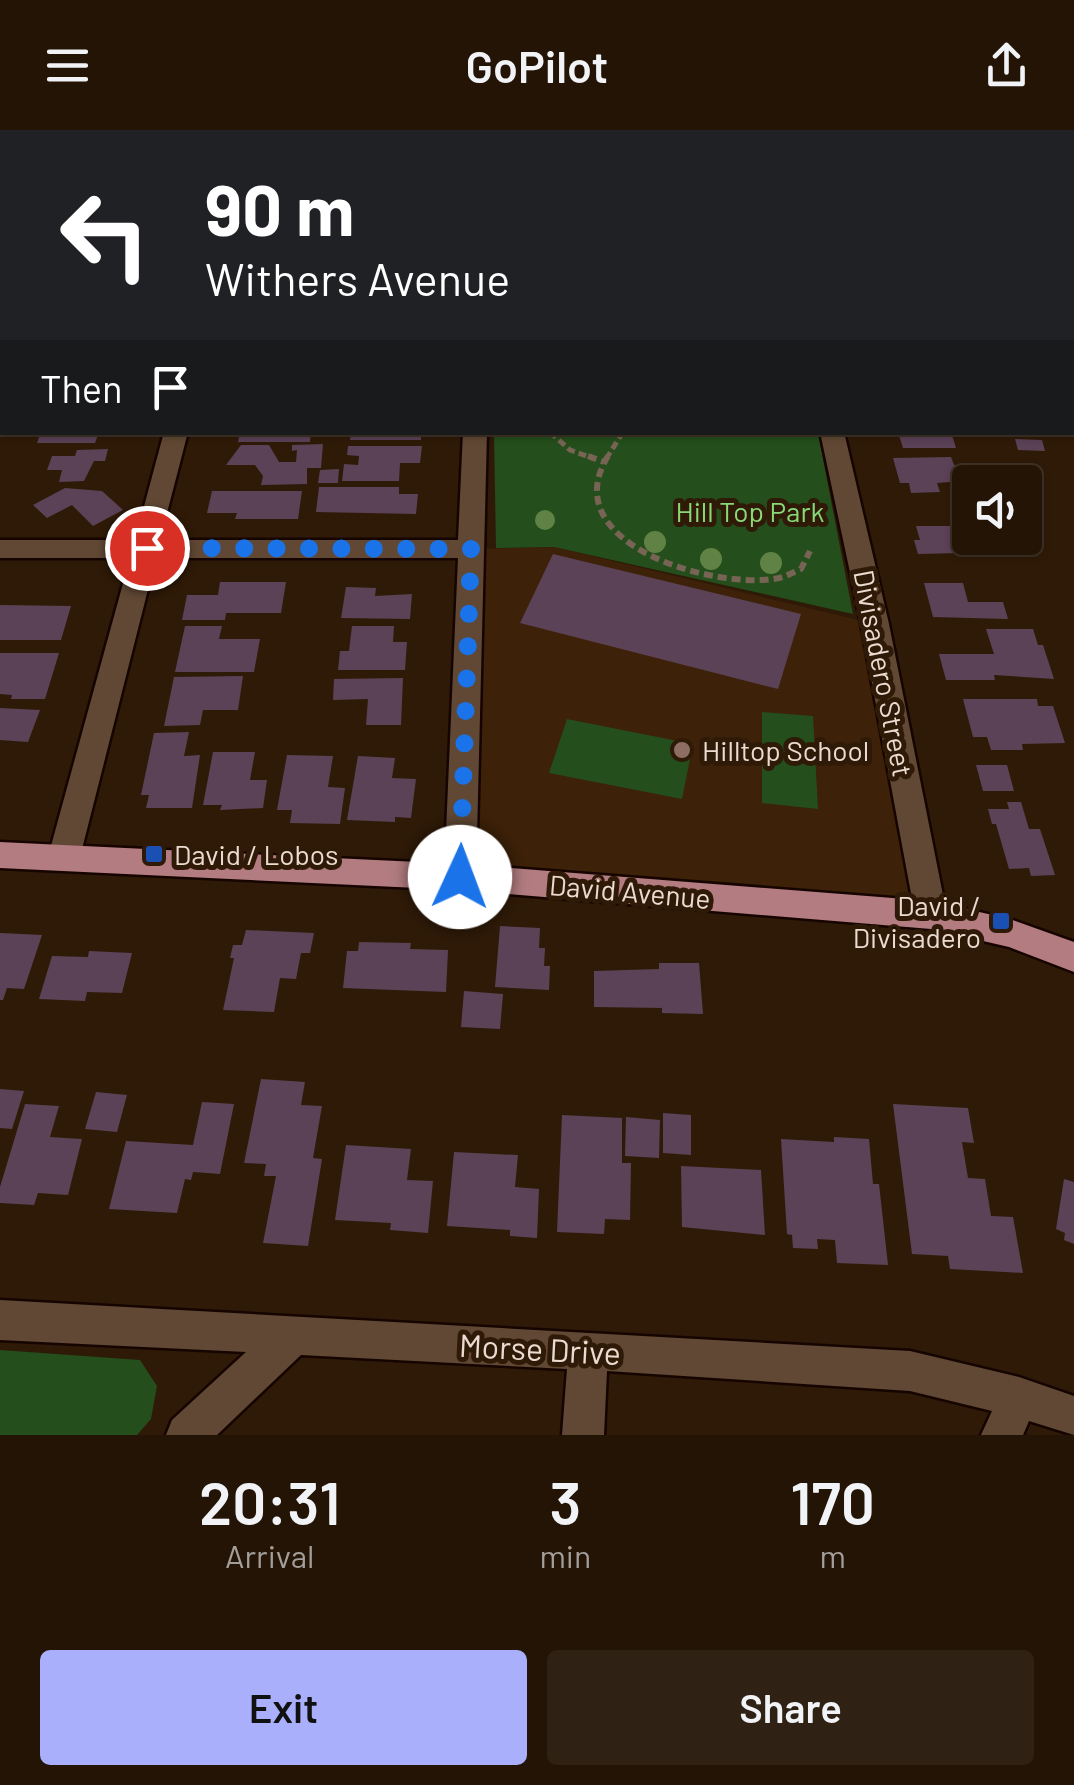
<!DOCTYPE html>
<style>
:root{--surface:#231405;--page:#2f2113;--text:#f1f3f6;--muted:#a39e9a;--line:#403327;--accent:#aaaffb}
body{margin:0;font-family:Barlow,sans-serif;background:var(--page);color:var(--text);height:100vh;display:flex;flex-direction:column;font-size:38px;white-space:nowrap}
*{box-sizing:border-box;margin:0}
p{font-size:32px;color:var(--muted)}
.icon{flex:none;width:55px;height:55px;fill:none;stroke:currentColor;stroke-width:2;stroke-linecap:round;stroke-linejoin:round}
.map{position:relative;height:1305px;overflow:hidden}
.drawer{display:flex;flex-direction:column;background:var(--surface);flex:1}
.drawer>*{flex:none}
.hud{position:absolute;left:0px;top:0px;width:1075px;height:305px;box-shadow:0 2px 8px #0004,0 0 0 2px var(--line);background:#202124;color:#fff;overflow:hidden}
.controls{position:absolute;left:952px;top:335px;display:grid;gap:20px}
.controls a{display:grid;place-items:center;width:90px;height:90px;border-radius:10px;background:var(--surface);box-shadow:0 2px 8px #0004,0 0 0 2px var(--line);font-size:50px}
.pin{position:absolute;display:grid;place-items:center;width:85px;height:85px;color:#fff;margin:-42px;border:5px solid #fff;border-radius:50%;box-shadow:0 2px 10px #0007}
.me{position:absolute;width:110px;margin:-55px;rotate:2deg;stroke-linejoin:round;filter:drop-shadow(0 0 8px #0008)}
.turn{display:flex;align-items:center;gap:35px;height:210px;padding:0 40px;font-size:45px}
.turn .icon{width:130px;height:130px;stroke-width:2.5}
.turn b{display:block;font-size:70px;line-height:85px}
.then{display:flex;align-items:center;height:95px;padding:0 40px;background:#0003;gap:20px;font-size:38px}
.eta{display:flex;justify-content:space-evenly;align-items:center;height:170px;text-align:center}
.eta b{font-size:60px;font-weight:600;line-height:70px}
.button{display:flex;gap:20px;margin-top:auto;padding:20px 40px}
.button a{flex:1;height:115px;border-radius:10px;background:var(--accent);color:#111;font-size:40px;font-weight:600;line-height:115px;text-align:center}
.button a+a{background:var(--page);color:var(--text)}
header{display:flex;justify-content:space-between;align-items:center;height:130px;padding:0 40px;background:var(--surface);font-size:45px;font-weight:600}
.map>svg:first-child{display:block}
.built{fill:#3d2108}
.green{fill:#244e1b}
.building{fill:#5b4257}
.lines{fill:none;stroke-linecap:round;stroke-linejoin:round}
.minor-casing{stroke:#160400;stroke-width:5}
.major-casing{stroke:#160400;stroke-width:5}
.path-far1{stroke:#776454;stroke-width:5;stroke-dasharray:8 4;stroke-linecap:butt}
.path{stroke:#776454;stroke-width:6;stroke-dasharray:9 5;stroke-linecap:butt}
.minor{fill:#614834;fill-rule:evenodd}
.major{fill:#b27c80;fill-rule:evenodd}
.tree{fill:#608345}
.route{stroke:#1a73e8;stroke-width:18;stroke-dasharray:0 32.4}
.education-dot{fill:#8d6e63;stroke:#2f1a07;stroke-width:4}
.transit-dot{fill:#1a4fb4;stroke:#2f1a07;stroke-width:4}
.labels{text-anchor:middle;dominant-baseline:central;stroke-width:10;stroke-linejoin:round;paint-order:stroke}
.park-label{font-size:28px;fill:#88d977;stroke:#2f1a07}
.street-label{font-size:28px;fill:#ebdbd0;stroke:#2f1a07}
.poi-label{font-size:28px;fill:#ebdbd0;stroke:#2f1a07;text-anchor:start}
.near-street-label{font-size:32px;fill:#ebdbd0;stroke:#2f1a07}
</style>
<header><svg class="icon" aria-label="menu" viewBox="0 0 24 24"><path d="M4 6h16M4 12h16M4 18h16"/></svg>GoPilot<svg class="icon" aria-label="share" viewBox="0 0 24 24"><path d="M12 15V3M7 8l5-5 5 5M5 13v7h14v-7"/></svg></header>
<div class="map">
<svg width="1074" height="1305" viewBox="0 0 1074 1305">
<rect width="100%" height="100%" fill="#2f1a07"/>
<!-- built -->
<path class="built" d="M554 417 875 494 931 785 460 747 471 419Z"/>
<!-- green -->
<g class="green">
<path d="M494 303H818L853 484 554 417 496 418Z"/>
<path d="M762 582 813 586 818 679 762 673Z"/>
<path d="M567 589 693 614 682 669 549 643Z"/>
<path d="M0 1220 140 1230 157 1256 151 1289 137 1305H0Z"/>
</g>
<!-- building -->
<g class="building">
<path d="M41 302H99L95 313H37Z"/>
<path d="M240 302H311L310 312H238Z"/>
<path d="M351 302H421V310H350Z"/>
<path d="M898 302H951L956 318H903Z"/>
<path d="M1015 309 1042 310 1045 321 1018 320Z"/>
<path d="M323 314 321 338H307V354L261 355 263 346 255 335H226L241 315H269L279 332H296L297 320 292 321V315Z"/>
<path d="M348 316H422L420 333H400L399 351H342L344 334 358 335 359 326 347 325Z"/>
<path d="M108 319 105 331H94L84 351 59 352 62 340H47L52 326H75L77 320Z"/>
<path d="M951 327 954 335 1012 341 1017 352H970V362L950 352 937 353 940 362 911 363 909 353H900L893 328Z"/>
<path d="M339 339 338 353H318L320 340Z"/>
<path d="M319 357H399V364H418L416 384 316 382Z"/>
<path d="M65 358 102 361 123 380 93 396 72 375 47 388 33 375Z"/>
<path d="M212 361H302L298 389H235L237 383H207Z"/>
<path d="M916 396H958L963 410H956L960 423 918 424 914 410H920Z"/>
<path d="M553 424 801 484 778 559 520 493Z"/>
<path d="M220 452H286L281 483H226L225 490H182L187 465H218Z"/>
<path d="M924 453H963L968 472H1003L1008 489 933 487Z"/>
<path d="M346 457 376 458 375 466 412 464 410 489 341 488Z"/>
<path d="M0 475 71 476 61 510H0Z"/>
<path d="M185 496H222L219 509H260L254 542H175Z"/>
<path d="M352 496H394L393 512H407L405 540H338L340 521H349Z"/>
<path d="M986 499H1033L1038 515H1043L1054 549 994 545 995 550H946L939 524H994Z"/>
<path d="M0 523H59L45 569H11L12 565 0 564Z"/>
<path d="M243 546 238 580H203L200 595 164 596 174 547Z"/>
<path d="M403 548 401 595H366L368 569 333 570 334 549Z"/>
<path d="M963 569H1037L1038 576H1053L1065 613 1022 614 1023 620H991L987 607H973Z"/>
<path d="M0 578 40 580 28 612 0 610Z"/>
<path d="M189 602 184 626 200 625 192 678H146L149 665H141L154 603Z"/>
<path d="M213 622H255L250 650H267L263 678 220 680 222 675H203Z"/>
<path d="M287 625 333 626 328 657 345 658 340 694 290 693 292 680H277Z"/>
<path d="M358 626 395 628 392 648 416 649 411 688 395 687V692L347 690Z"/>
<path d="M976 635H1007L1014 661H983Z"/>
<path d="M1007 672H1021L1029 699H1040L1055 745 1031 746 1029 738 1009 739 996 694H992L988 679H1009Z"/>
<path d="M500 796 540 798 539 818H545L544 836H550L549 860 495 857Z"/>
<path d="M246 800 314 803 310 823H301L296 849 280 848 274 882 223 880 234 828H230L233 815H242Z"/>
<path d="M0 803 42 805 24 859 7 858 3 870H0Z"/>
<path d="M359 812 411 813 410 819 448 820 446 862 343 858 347 821H358Z"/>
<path d="M89 821 132 823 122 863 87 862 85 871 39 869 52 826 88 827Z"/>
<path d="M659 833H699L703 884 662 883V878L594 877V841L659 839Z"/>
<path d="M464 861 503 864 500 899 461 897Z"/>
<path d="M261 949 305 952 301 975 322 976 313 1028 322 1029 308 1116 263 1113 276 1046H264L266 1034 244 1033Z"/>
<path d="M0 959 24 961 12 999 0 998Z"/>
<path d="M96 962 127 965 117 1002 85 999Z"/>
<path d="M202 972 234 974 220 1044 193 1042 191 1050 185 1049 177 1083 109 1079 126 1011 193 1015Z"/>
<path d="M25 974 59 976 50 1007 82 1009 68 1065 38 1063 34 1075 0 1073V1057Z"/>
<path d="M893 974 968 978 974 1013 962 1012 968 1048 985 1049 991 1086 1013 1087 1023 1143 950 1139 948 1126 912 1124Z"/>
<path d="M663 983 691 985V1025L663 1023Z"/>
<path d="M562 985 622 988V1033H631L630 1090 605 1089 604 1104 557 1102Z"/>
<path d="M626 987 660 990 659 1028 625 1026Z"/>
<path d="M834 1007 869 1009 873 1054H879L888 1135 837 1133 835 1110 817 1109 818 1119 793 1118 792 1105 787 1104 781 1009 834 1012Z"/>
<path d="M346 1015 411 1019 407 1050 433 1051 428 1103 390 1100 391 1093 335 1090Z"/>
<path d="M454 1022 518 1025 515 1057 539 1059 537 1108 510 1106V1100L447 1096Z"/>
<path d="M681 1036 761 1040 765 1105 682 1097Z"/>
<path d="M1064 1049 1074 1052V1114L1064 1110 1065 1103 1056 1099Z"/>
</g>
<g class="lines">
<!-- minor casing -->
<g class="minor-casing">
<g id="minor">
<rect x="475" y="0" width="18" height="2"/>
<rect x="752" y="0" width="18" height="2"/>
<path d="M2 17V33L0 34V18Z"/>
<rect x="0" y="64" width="2" height="12"/>
<path d="M164 302H188L160 410H458L463 302H487L476 747 471 757 460 760 449 757 444 747 458 428H156L80 727 75 736 64 740 53 736 48 727 130 428H0V410H135Z"/>
<path d="M820 302H844L889 494 947 785 942 795 931 799 920 795 915 785 861 494Z"/>
<path d="M0 1170 910 1221 1019 1247 1074 1266V1305L1029 1291 1023 1305H981L992 1281 910 1261 607 1241 604 1305H562L567 1239 301 1225 217 1305H166L172 1290 246 1222 0 1210Z"/>
</g>
</g>
<!-- major casing -->
<g class="major-casing">
<path id="major" d="M0 712 460 734 931 771 1010 789 1074 812V842L1009 817 931 799 460 760 0 738Z"/>
</g>
<!-- path-far1 -->
<g class="path-far1">
<path d="M550 302 570 320 595 329"/>
<path d="M606 329 623 302"/>
</g>
<!-- path -->
<g class="path">
<path d="M588 326 604 332"/>
<path d="M608 326C553 415 718 461 779 448 787 446 794 442 801 439L810 421"/>
</g>
<!-- minor -->
<use href="#minor" class="minor"/>
<!-- major -->
<use href="#major" class="major"/>
</g>
<!-- trees -->
<g class="tree">
<circle cx="545" cy="390" r="10"/>
<circle cx="655" cy="412" r="11"/>
<circle cx="711" cy="429" r="11"/>
<circle cx="771" cy="433" r="11"/>
</g>
<g class="lines">
<!-- route -->
<path class="route" d="M147 418 471 419 460 747"/>
</g>
<!-- markers -->
<circle class="education-dot" cx="682" cy="620" r="10"/>
<g class="transit-dot">
<rect x="144" y="714" width="20" height="20" rx="5"/>
<rect x="991" y="781" width="20" height="20" rx="5"/>
</g>
<g class="labels">
<!-- park labels -->
<g class="park-label">
<text x="750" y="381">Hill Top Park</text>
</g>
<!-- street labels -->
<g class="street-label">
<text transform="translate(884 543) rotate(79)">Divisadero Street</text>
<text transform="translate(630 761) rotate(5)">David Avenue</text>
</g>
<!-- poi labels -->
<g class="poi-label">
<text x="702" y="620">Hilltop School</text>
<text x="174" y="724">David / Lobos</text>
<text x="981" y="775" text-anchor="end">David /<tspan x="981" dy="32">Divisadero</tspan></text>
</g>
<!-- near-street labels -->
<g class="near-street-label">
<text transform="translate(540 1218) rotate(3)">Morse Drive</text>
</g>
</g>
</svg>
<div class="controls">
<a><svg class="icon" aria-label="sound" viewBox="0 0 24 24"><path d="M4 9h4l5-4v14l-5-4H4zM17 9q2 3 0 6"/></svg></a>
</div>
<div class="pin" style="left:147px;top:418px;background:#d93025"><svg class="icon" aria-label="arrive" viewBox="0 0 24 24"><path d="M6 21V4h12l-3 4 3 4H6"/></svg></div>
<svg class="me" style="left:460px;top:747px" viewBox="-20 -20 40 40"><circle r="19" fill="#fff"/><path d="M0-13L10 11 0 6-10 11z" fill="#1a73e8"/></svg>
<div class="hud">
<div class="turn"><svg class="icon" aria-label="left" viewBox="0 0 24 24"><path d="M17 20v-9H6M10 6l-5 5 5 5"/></svg><div><b>90 m</b>Withers Avenue</div></div>
<div class="then">Then<svg class="icon" aria-label="arrive" viewBox="0 0 24 24"><path d="M6 21V4h12l-3 4 3 4H6"/></svg></div>
</div>
</div>
<section class="drawer">
<div class="eta">
<div><b>20:31</b><p>Arrival</p></div>
<div><b>3</b><p>min</p></div>
<div><b>170</b><p>m</p></div>
</div>
<div class="button"><a>Exit</a><a>Share</a></div>
</section>
